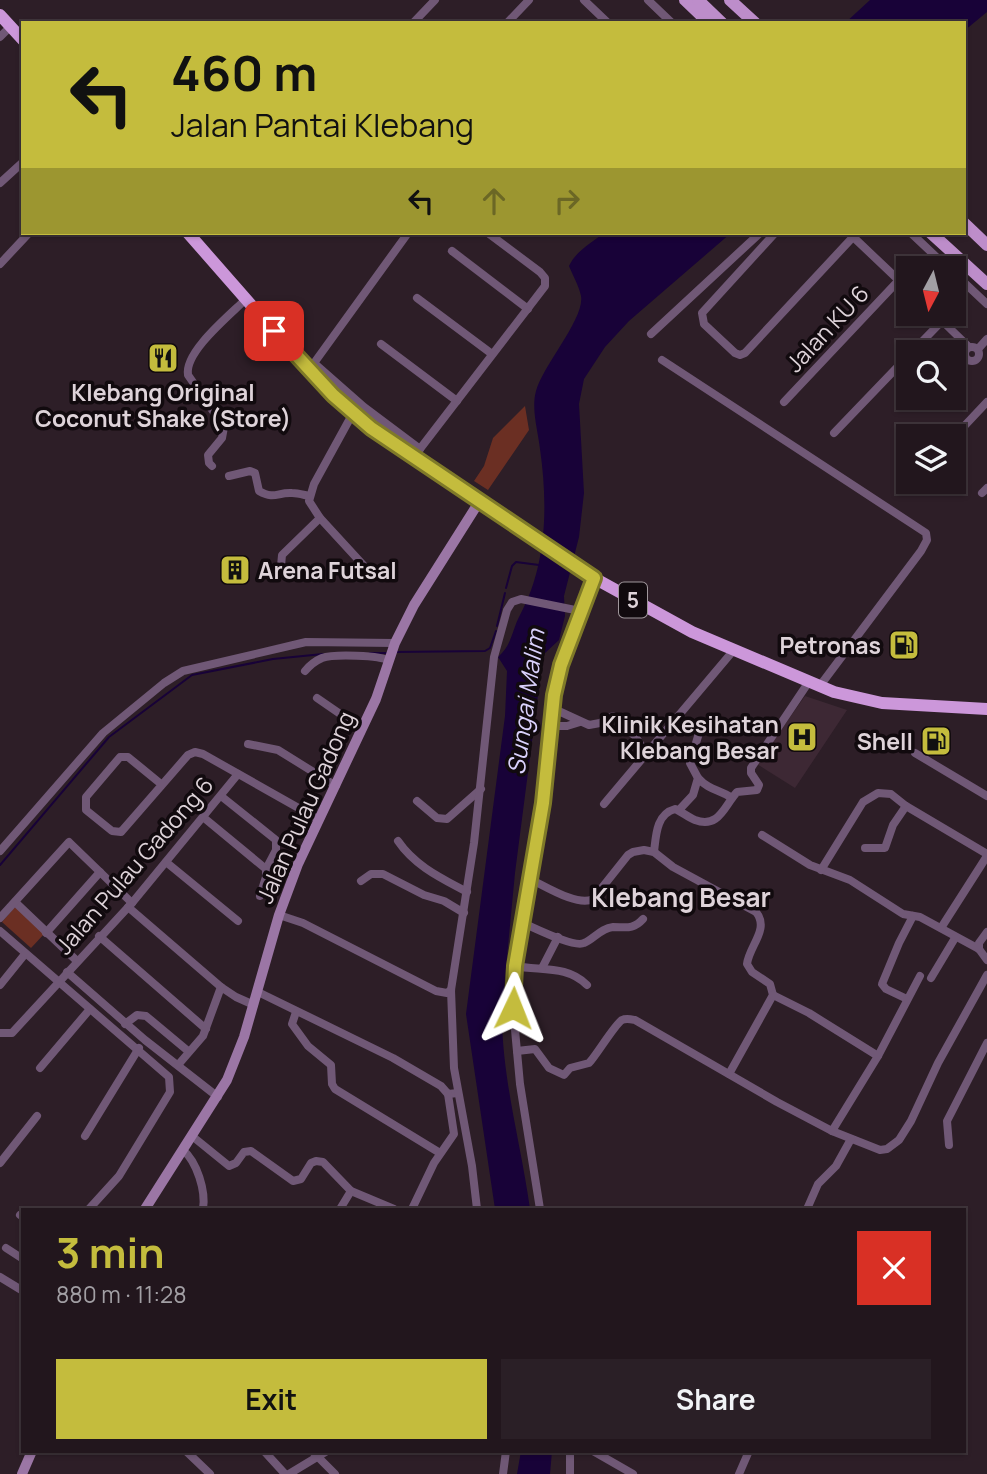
<!DOCTYPE html>
<meta charset="utf-8">
<style>
:root{--surface:#22161d;--page:#2a1f26;--text:#f1f3f6;--muted:#a29fa4;--line:#3f353b;--accent:#c4bc3d}
body{margin:0;font-family:Manrope,sans-serif;background:var(--page);color:var(--text);height:100vh;display:flex;flex-direction:column;font-size:26px;white-space:nowrap}
*{box-sizing:border-box;margin:0}
p{font-size:23px;color:var(--muted)}
.icon{flex:none;width:38px;height:38px;fill:none;stroke:currentColor;stroke-width:2;stroke-linecap:round;stroke-linejoin:round}
.map{position:relative;flex:1;overflow:hidden}
.panel{position:absolute;left:21px;top:1208px;width:945px;height:245px;display:flex;flex-direction:column;background:var(--surface);border-radius:0px;box-shadow:0 2px 5px #0004,0 0 0 2px var(--line)}
.panel>*{flex:none}
.top-card{position:absolute;left:21px;top:21px;width:945px;height:214px;border-radius:0px;box-shadow:0 2px 5px #0004,0 0 0 2px var(--line);background:#c4bc3d;color:#111;overflow:hidden}
.needle{width:46px;rotate:187deg}
.tools{position:absolute;left:896px;top:256px;display:grid;gap:14px}
.tools a{display:grid;place-items:center;width:70px;height:70px;border-radius:0px;background:var(--surface);box-shadow:0 2px 5px #0004,0 0 0 2px var(--line);font-size:35px}
.pin{position:absolute;display:grid;place-items:center;width:60px;height:60px;color:#fff;margin:-30px;border-radius:14px;box-shadow:0 4px 10px #0006}
.me{position:absolute;width:77px;margin:-38px;rotate:2deg;stroke-linejoin:round;filter:drop-shadow(0 0 5px #0008)}
.turn{display:flex;align-items:center;gap:24px;height:147px;padding:0 35px;font-size:32px}
.turn .icon{width:91px;height:91px;stroke-width:2.5}
.turn b{display:block;font-size:49px;line-height:60px}
.lanes{display:flex;align-items:center;height:66px;padding:0 35px;background:#0003;justify-content:center;gap:35px;direction:ltr}
.lanes .off{opacity:.35}
.round{display:grid;place-items:center;flex:none;width:74px;height:74px;border-radius:0px;background:var(--page)}
.headline{display:flex;align-items:center;justify-content:space-between;height:119px;padding:0 35px}
h1{font-size:42px;font-weight:700;line-height:52px;color:var(--accent)}
.cta{display:flex;gap:14px;margin-top:auto;padding:14px 35px}
.cta a{flex:1;height:80px;border-radius:0px;background:var(--accent);color:#111;font-size:28px;font-weight:700;line-height:80px;text-align:center}
.cta a+a{background:var(--page);color:var(--text)}
.map>svg:first-child{display:block}
.built{fill:#3d2834}
.green{fill:#6b2f23}
.water{fill:#180238}
.lines{fill:none;stroke-linecap:round;stroke-linejoin:round}
.stream{stroke:#180238;stroke-width:2}
.minor{stroke:#705876;stroke-width:8}
.secondary{stroke:#9b76a5;stroke-width:10}
.primary{stroke:#bd8dca;stroke-width:12}
.trunk{stroke:#cc97da;stroke-width:12}
.route-casing{stroke:#7f7a28;stroke-width:18}
.route{stroke:#c4bc3d;stroke-width:12}
.labels{text-anchor:middle;dominant-baseline:central;stroke-width:7;stroke-linejoin:round;paint-order:stroke}
.shield{fill:#110a0e;stroke:#a0979c;stroke-width:2}
.shield-label{font-size:21px;font-weight:bold;fill:#ded3d9}
.street-label{font-size:23px;fill:#ded3d9;stroke:#110a0e}
.poi-label{font-size:23px;font-weight:bold;fill:#ded3d9;stroke:#110a0e;text-anchor:end}
.water-label{font-size:24px;font-style:italic;fill:#dad1fc;stroke:#110a0e}
.quarter-label{font-size:26px;font-weight:bold;fill:#ded3d9;stroke:#110a0e}
</style>
<div class="map">
<svg width="987" height="1474" viewBox="0 0 987 1474">
<rect width="100%" height="100%" fill="#2d1e27"/>
<!-- built -->
<path class="built" d="M805 696 847 710 795 788 757 764Z"/>
<!-- green -->
<g class="green">
<path d="M525 406 529 430 488 490 474 481 484 466 493 438Z"/>
<path d="M15 907 45 933 31 948 2 922Z"/>
</g>
<!-- water -->
<g class="water">
<path d="M870 0H987V12L964 31V23H845Z"/>
<path d="M604 233H731L629 321 605 347 584 379 579 404 584 493 579 537 564 596 565 616 559 640 544 654 542 664 515 873 502 1009C501 1076 521 1143 530 1209H495L466 1014 505 716 507 671 498 657C512 645 512 630 520 615 547 565 548 505 540 449 538 431 531 409 536 391 543 365 585 318 581 296 579 286 573 276 569 266 576 251 591 243 604 233Z"/>
<path d="M521 1451H552L550 1474H517Z"/>
</g>
<g class="lines">
<!-- stream -->
<g class="stream">
<path d="M506 588 512 566 516 562 539 565"/>
<path d="M497 626 505 593"/>
<path d="M395 652 485 651 490 648 496 631"/>
<path d="M370 653H386"/>
<path d="M0 865 109 737 192 675 273 659 323 654"/>
</g>
<!-- minor -->
<g class="minor">
<path d="M584 0 608 23"/>
<path d="M648 0 672 23"/>
<path d="M413 23 435 0"/>
<path d="M507 23 529 0"/>
<path d="M0 37 11 26"/>
<path d="M0 183 23 162"/>
<path d="M775 233 702 313 704 324 735 353 740 355 745 353 853 237"/>
<path d="M849 233 908 289"/>
<path d="M911 233 948 268"/>
<path d="M452 251 528 309"/>
<path d="M0 264 29 233"/>
<path d="M954 273 987 304"/>
<path d="M417 298 492 354"/>
<path d="M934 313 969 347"/>
<path d="M651 334 760 233"/>
<path d="M381 344 457 401"/>
<circle cx="972" cy="354" r="7"/>
<path d="M978 349 987 339"/>
<path d="M912 352 942 321"/>
<path d="M662 360 926 533 927 540 921 551 819 687"/>
<path d="M314 363 364 407 420 449"/>
<path d="M309 370 408 233"/>
<path d="M784 402 899 280"/>
<path d="M353 413 314 484 309 501 320 518 365 567 371 570"/>
<path d="M834 433 908 356"/>
<path d="M954 437 987 402"/>
<path d="M413 458 545 286V278L540 272 488 233"/>
<path d="M212 466 209 463 208 455 222 438 224 427 188 375C184 352 230 315 246 299"/>
<path d="M229 476 250 471 255 473 259 491C275 500 277 492 292 493 298 493 304 495 309 496"/>
<path d="M982 493 987 488"/>
<path d="M290 576 281 566 282 555 320 518"/>
<path d="M305 671C310 665 315 661 322 658 333 654 381 655 389 661"/>
<path d="M317 698 362 729"/>
<path d="M552 708 589 725 600 723 613 716 635 736 646 753"/>
<path d="M551 726H567L580 722"/>
<path d="M248 744 278 750 336 786"/>
<path d="M915 753 987 796"/>
<path d="M698 778C710 791 719 789 732 798"/>
<path d="M161 784 128 757H120L86 797V810L112 831 121 832 188 755 195 752 203 754 318 819"/>
<path d="M221 796 276 840V850L266 869"/>
<path d="M417 801 437 818 447 819 481 789"/>
<path d="M604 804 733 651"/>
<path d="M679 810 693 795 698 778 690 763 702 723"/>
<path d="M203 817 266 869V877L260 896"/>
<path d="M762 835 810 865 850 880 903 914 920 917 979 949 987 960"/>
<path d="M398 841C415 866 441 878 467 892"/>
<path d="M865 848H885L893 825 906 806"/>
<path d="M0 851 103 733 164 683 183 671 306 642 395 643"/>
<path d="M654 852C656 836 656 814 675 809 682 812 688 817 695 820 719 829 724 806 737 792L757 790 759 785 751 773V768L808 683"/>
<path d="M166 862 238 921"/>
<path d="M821 870 863 802 878 793 891 794 906 806 987 854"/>
<path d="M530 879C545 886 578 907 593 899L628 855 633 852 644 850 654 852 673 867 756 912C770 929 749 946 747 964L752 972 770 984 773 995 729 1074"/>
<path d="M361 881 371 874H383L424 895 444 901 464 913"/>
<path d="M15 902 77 961"/>
<path d="M128 907 221 987 236 997 254 1005"/>
<path d="M279 915 303 923 436 991 447 993 451 990"/>
<path d="M0 918 69 842 132 903"/>
<path d="M523 923C535 928 574 948 584 943 594 939 601 928 613 927 626 927 633 930 643 919"/>
<path d="M941 928 987 856"/>
<path d="M0 931 169 1077 170 1092 119 1176 89 1209"/>
<path d="M46 933 100 872"/>
<path d="M99 936 206 1029"/>
<path d="M979 949V943L987 932"/>
<path d="M515 966C541 971 567 965 587 985"/>
<path d="M542 968 558 937"/>
<path d="M67 972 145 1040 218 1097"/>
<path d="M931 978 955 938"/>
<path d="M0 985 25 954"/>
<path d="M258 992 393 1058 441 1086 448 1094 458 1093"/>
<path d="M773 995 809 1013 878 1056"/>
<path d="M907 999 886 989 882 984 899 943 913 916"/>
<path d="M296 1012 292 1024 308 1046 331 1065 332 1084 335 1089 440 1153"/>
<path d="M125 1024 137 1015 146 1016 188 1051"/>
<path d="M0 1033H12L132 903 238 774"/>
<path d="M517 1051 535 1049 549 1068 564 1075 570 1068 589 1063C596 1056 615 1024 622 1020 626 1018 630 1019 635 1020L777 1102 832 1131 880 1150 887 1149 899 1140 911 1121 938 1063 987 975"/>
<path d="M178 1065 203 1036 221 987"/>
<path d="M40 1068 90 1009"/>
<path d="M832 1131 878 1056 920 976"/>
<path d="M85 1136 139 1048"/>
<path d="M192 1136 229 1166 236 1163 244 1152 251 1151 293 1181 301 1179 311 1163 316 1161 323 1162 351 1191 394 1209"/>
<path d="M949 1145 947 1121 987 1043"/>
<path d="M183 1150C197 1162 206 1191 203 1209"/>
<path d="M0 1163 37 1116"/>
<path d="M340 1209 351 1191"/>
<path d="M412 1209 434 1163 454 1134 448 1094"/>
<path d="M477 1209 472 1166 454 1068 451 990 474 843 494 657 507 610 512 602 521 599 580 611"/>
<path d="M540 1209 520 1084 513 1008 515 966 543 803 557 678 594 578"/>
<path d="M807 1209 818 1184 836 1166 851 1139"/>
<path d="M20 1215 23 1217"/>
<path d="M6 1248 23 1259"/>
<path d="M0 1277 23 1291"/>
<path d="M186 1451 210 1474"/>
<path d="M264 1451 285 1474"/>
<path d="M312 1451 335 1474"/>
<path d="M593 1451 633 1474"/>
<path d="M289 1474 327 1451"/>
<path d="M503 1474 506 1451"/>
<path d="M570 1474V1451"/>
<path d="M739 1474 749 1451"/>
</g>
<!-- secondary -->
<g class="secondary">
<path d="M145 1209 227 1080 244 1037 279 915 298 864 376 699 395 643 414 605 479 502"/>
<path d="M22 1474 32 1451"/>
</g>
<!-- primary -->
<g class="primary">
<path d="M685 0 709 23"/>
<path d="M698 0 722 23"/>
<path d="M730 0 755 23"/>
<path d="M964 223 987 245"/>
<path d="M931 233 987 284"/>
</g>
<!-- trunk -->
<g class="trunk">
<path d="M0 15 23 40"/>
<path d="M188 233 294 354 353 413 413 458 594 578 692 632 834 692 882 703 987 709"/>
</g>
</g>
<g class="lines">
<!-- route casing -->
<g class="route-casing">
<path id="route" d="M274 331 333 395 371 428 594 578 561 665 554 695 543 803 515 966 513 1008"/>
</g>
<!-- route -->
<use href="#route" class="route"/>
</g>
<!-- icons -->
<defs>
<g id="restaurant-square" transform="scale(1.575)"><rect x="-9" y="-9" width="18" height="18" rx="4" fill="#c4bc3d" stroke="#110a0e"/><path d="M-5-6h1v4h1v-4h1v4h1v-4h1v5L-1.5 .5V6h-2V.5L-5-1ZM5-6V6H3V1.5H1.5Q1.5-4 5-6Z" fill="#111"/></g>
<g id="building-square" transform="scale(1.575)"><rect x="-9" y="-9" width="18" height="18" rx="4" fill="#c4bc3d" stroke="#110a0e"/><path d="M-4-6H4V6H1V3H-1V6H-4ZM-2.5-4.3h1.7v1.8h-1.7ZM.8-4.3h1.7v1.8H.8ZM-2.5-1h1.7V.8h-1.7ZM.8-1h1.7V.8H.8Z" fill="#111"/></g>
<g id="fuel-square" transform="scale(1.575)"><rect x="-9" y="-9" width="18" height="18" rx="4" fill="#c4bc3d" stroke="#110a0e"/><path d="M-5.5-6h7V0h2V4h1.3V-2.5L3-4.5l.8-.8L6-3V5H2.5V1h-1V6h-7ZM-4.2-4.7v3.2H.2V-4.7Z" fill="#111"/></g>
<g id="hospital-square" transform="scale(1.575)"><rect x="-9" y="-9" width="18" height="18" rx="4" fill="#c4bc3d" stroke="#110a0e"/><path d="M-5-5h3v3.5h4V-5h3V5h-3V1.5h-4V5h-3Z" fill="#111"/></g>
</defs>
<g fill-rule="evenodd">
<use href="#restaurant-square" x="163" y="358"/>
<use href="#building-square" x="235" y="570"/>
<use href="#fuel-square" x="904" y="645"/>
<use href="#hospital-square" x="802" y="737"/>
<use href="#fuel-square" x="936" y="741"/>
</g>
<g class="labels">
<!-- shield labels -->
<rect class="shield" x="619" y="582.5" width="28" height="35" rx="5"/>
<g class="shield-label">
<text x="633" y="600">5</text>
</g>
<!-- street labels -->
<g class="street-label">
<text transform="translate(827 328) rotate(-47)">Jalan KU 6</text>
<text transform="translate(305 807) rotate(-66)">Jalan Pulau Gadong</text>
<text transform="translate(134 865) rotate(-49)">Jalan Pulau Gadong 6</text>
</g>
<!-- poi labels -->
<g class="poi-label">
<text x="163" y="392" text-anchor="middle">Klebang Original<tspan x="163" dy="26">Coconut Shake (Store)</tspan></text>
<text x="258" y="570" text-anchor="start">Arena Futsal</text>
<text x="881" y="645">Petronas</text>
<text x="779" y="724">Klinik Kesihatan<tspan x="779" dy="26">Klebang Besar</tspan></text>
<text x="913" y="741">Shell</text>
</g>
<!-- water labels -->
<g class="water-label">
<text transform="translate(525 702) rotate(-82)">Sungai Malim</text>
</g>
<!-- quarter labels -->
<g class="quarter-label">
<text x="681" y="897">Klebang Besar</text>
</g>
</g>
</svg>
<div class="tools">
<a><svg class="needle" viewBox="-14 -14 28 28"><path d="M0-13l5 13h-10z" fill="#e53935"/><path d="M0 13l5-13h-10z" fill="#a29fa4"/></svg></a>
<a><svg class="icon" aria-label="search" viewBox="0 0 24 24"><circle cx="10" cy="10" r="6"/><path d="M15 15l6 6"/></svg></a>
<a><svg class="icon" aria-label="layers" viewBox="0 0 24 24"><path d="M12 4l9 5-9 5-9-5zM3 14l9 5 9-5"/></svg></a>
</div>
<div class="pin" style="left:274px;top:331px;background:#d93025"><svg class="icon" aria-label="arrive" viewBox="0 0 24 24"><path d="M6 21V4h12l-3 4 3 4H6"/></svg></div>
<svg class="me" style="left:513px;top:1008px" viewBox="-20 -20 40 40"><path d="M0-17L14 15 0 8-14 15z" fill="#c4bc3d" stroke="#fff" stroke-width="4"/></svg>
<div class="top-card">
<div class="turn"><svg class="icon" aria-label="left" viewBox="0 0 24 24"><path d="M17 20v-9H6M10 6l-5 5 5 5"/></svg><div><b>460 m</b>Jalan Pantai Klebang</div></div>
<div class="lanes"><svg class="icon" aria-label="left" viewBox="0 0 24 24"><path d="M17 20v-9H6M10 6l-5 5 5 5"/></svg><svg class="icon off" aria-label="ahead" viewBox="0 0 24 24"><path d="M12 20V5M6 11l6-6 6 6"/></svg><svg class="icon off" aria-label="right" viewBox="0 0 24 24"><path d="M7 20v-9h11M14 6l5 5-5 5"/></svg></div>
</div>
<section class="panel">
<div class="headline"><div><h1>3 min</h1><p>880 m · 11:28</p></div><a class="round" style="background:#d93025;color:#fff"><svg class="icon" aria-label="close" viewBox="0 0 24 24"><path d="M6 6l12 12M18 6L6 18"/></svg></a></div>
<div class="cta"><a>Exit</a><a>Share</a></div>
</section>
</div>
